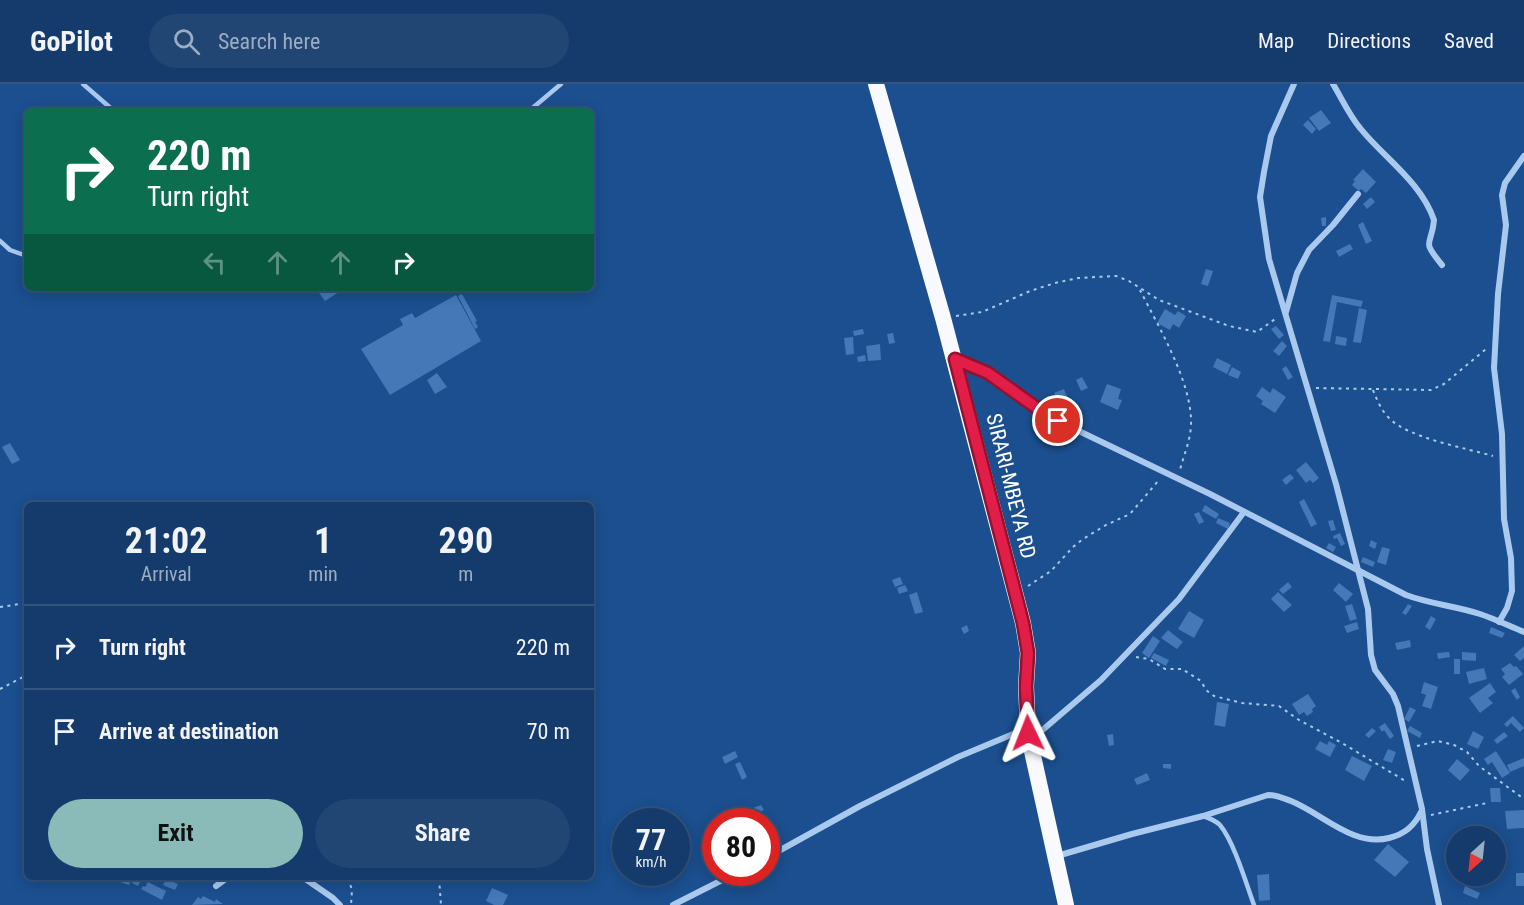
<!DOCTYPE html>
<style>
:root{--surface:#143b6b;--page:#214673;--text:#f1f3f6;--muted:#9dadc1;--line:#33557e;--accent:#8bbbb9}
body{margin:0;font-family:"Roboto Condensed",sans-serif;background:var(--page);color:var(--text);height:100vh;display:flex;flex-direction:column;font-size:22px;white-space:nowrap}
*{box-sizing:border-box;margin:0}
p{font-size:20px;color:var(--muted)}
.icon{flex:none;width:33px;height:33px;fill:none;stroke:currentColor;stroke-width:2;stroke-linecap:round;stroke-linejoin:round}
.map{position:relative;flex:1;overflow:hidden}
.panel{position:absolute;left:24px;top:418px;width:570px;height:378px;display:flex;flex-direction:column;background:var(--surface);border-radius:9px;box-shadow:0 3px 15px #0003,0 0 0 2px var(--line)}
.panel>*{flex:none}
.guide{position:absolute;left:24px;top:24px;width:570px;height:183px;border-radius:9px;box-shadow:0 3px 15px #0003,0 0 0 2px var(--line);background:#0b6e4f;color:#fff;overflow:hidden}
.needle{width:39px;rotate:207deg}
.tools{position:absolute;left:1446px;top:742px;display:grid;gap:12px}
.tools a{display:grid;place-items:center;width:60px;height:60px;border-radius:50%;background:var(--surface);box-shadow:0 3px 15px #0003,0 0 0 2px var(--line);font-size:30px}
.speed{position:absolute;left:612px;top:724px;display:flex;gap:12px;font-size:30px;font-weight:700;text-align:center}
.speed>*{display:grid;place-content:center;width:78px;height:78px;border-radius:50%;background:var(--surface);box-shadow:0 3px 15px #0003,0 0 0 2px var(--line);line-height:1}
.speed small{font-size:15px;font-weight:400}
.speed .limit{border:9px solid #d22;background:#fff;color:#111}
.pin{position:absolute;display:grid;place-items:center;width:51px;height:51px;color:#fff;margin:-26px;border:3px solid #fff;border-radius:50%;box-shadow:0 2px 6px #0007}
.me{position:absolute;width:66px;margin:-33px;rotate:358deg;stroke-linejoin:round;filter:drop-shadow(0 0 4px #0008)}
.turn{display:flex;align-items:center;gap:21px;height:126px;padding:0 24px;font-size:27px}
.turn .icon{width:78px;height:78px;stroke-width:2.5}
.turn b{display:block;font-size:42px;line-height:51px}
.lanes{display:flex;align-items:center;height:57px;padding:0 24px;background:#0003;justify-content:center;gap:30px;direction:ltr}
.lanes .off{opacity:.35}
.eta{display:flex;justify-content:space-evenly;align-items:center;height:102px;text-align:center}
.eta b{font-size:36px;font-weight:700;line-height:42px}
.primary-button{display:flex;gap:12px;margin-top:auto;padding:12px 24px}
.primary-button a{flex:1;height:69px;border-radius:36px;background:var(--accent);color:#111;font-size:24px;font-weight:700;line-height:69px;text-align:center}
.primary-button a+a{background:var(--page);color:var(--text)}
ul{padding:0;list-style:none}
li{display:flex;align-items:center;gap:18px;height:84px;padding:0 24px;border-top:2px solid var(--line)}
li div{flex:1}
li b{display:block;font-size:22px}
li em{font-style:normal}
header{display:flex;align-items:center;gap:36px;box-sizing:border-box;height:84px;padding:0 30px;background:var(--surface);border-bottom:2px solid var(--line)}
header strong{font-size:28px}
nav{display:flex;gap:33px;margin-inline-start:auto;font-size:21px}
.search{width:420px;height:54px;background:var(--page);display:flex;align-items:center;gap:15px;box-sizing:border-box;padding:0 21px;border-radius:33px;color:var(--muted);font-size:22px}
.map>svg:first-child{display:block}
.building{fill:#4478b7}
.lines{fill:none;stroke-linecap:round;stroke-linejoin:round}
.path{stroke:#a9c9ee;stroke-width:2;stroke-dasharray:3 4.5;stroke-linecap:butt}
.service{stroke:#a9c9ee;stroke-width:4.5}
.minor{stroke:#a9c9ee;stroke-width:6}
.trunk{stroke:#f8faff;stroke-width:16}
.route-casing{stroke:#92132f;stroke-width:15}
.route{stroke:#e11d48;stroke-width:10}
.labels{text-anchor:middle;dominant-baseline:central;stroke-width:6;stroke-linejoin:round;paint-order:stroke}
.street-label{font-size:21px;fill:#fff;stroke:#1b4f8f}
</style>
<header>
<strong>GoPilot</strong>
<div class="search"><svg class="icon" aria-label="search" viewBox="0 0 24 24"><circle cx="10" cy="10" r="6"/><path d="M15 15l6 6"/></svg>Search here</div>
<nav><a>Map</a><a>Directions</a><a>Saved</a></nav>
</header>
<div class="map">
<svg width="1524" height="821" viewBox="0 0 1524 821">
<rect width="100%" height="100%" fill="#1b4f8f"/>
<!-- building -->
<g class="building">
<path d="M1321 26 1331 39 1319 47 1309 34Z"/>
<path d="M1308 36 1316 45 1312 50 1303 41Z"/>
<path d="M1363 85 1376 98 1366 109 1361 105 1359 107 1352 101 1355 97 1353 96Z"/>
<path d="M1371 113 1375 118 1367 125 1363 120Z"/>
<path d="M1326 133V142H1322L1321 134Z"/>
<path d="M1363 138 1372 157 1366 160 1358 141Z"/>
<path d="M1350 160 1353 165 1339 173 1336 167Z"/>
<path d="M1206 185 1213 187 1208 202 1201 200Z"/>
<path d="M320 204H345L325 217 317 206Z"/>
<path d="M462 210 477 237 475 238 478 243 475 245 458 212Z"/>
<path d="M456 211 481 257 390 311 361 265 403 241 400 235 412 229 415 234Z"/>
<path d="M1332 211 1363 217 1361 223 1337 218 1330 258 1323 257Z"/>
<path d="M1359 224 1367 226 1361 259 1353 258Z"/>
<path d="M1165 225 1175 231 1178 227 1186 232 1179 244 1173 240 1170 246 1157 239Z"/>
<path d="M1276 242 1284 251 1279 255 1271 245Z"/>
<path d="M863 245 864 250 854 252 853 247Z"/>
<path d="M893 249 895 259 889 260 887 250Z"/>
<path d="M1336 252 1347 254 1346 262 1335 260Z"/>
<path d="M853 253 854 270 846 271 844 254Z"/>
<path d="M1282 257 1287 262 1279 272 1273 267Z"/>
<path d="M880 260 881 276 868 277 866 262Z"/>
<path d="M865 271 866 277 858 278 857 273Z"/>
<path d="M1217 274 1231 281 1227 290 1213 283Z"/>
<path d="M1286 282 1293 293 1288 296 1282 285Z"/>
<path d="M1232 283 1241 288 1238 295 1228 291Z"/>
<path d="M437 289 447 303 435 310 427 296Z"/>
<path d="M1082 293 1088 304 1081 307 1076 296Z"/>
<path d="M1107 300 1121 305 1118 315 1122 316 1118 326 1100 318Z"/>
<path d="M1262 303 1270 309 1273 304 1286 313 1275 329 1261 320 1263 317 1256 312Z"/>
<path d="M1064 305 1070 320 1060 325 1054 309Z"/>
<path d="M10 359 20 376 12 380 2 363Z"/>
<path d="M1306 378 1319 394 1313 399 1310 396 1306 399 1296 386Z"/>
<path d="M1290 390 1294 394 1286 401 1282 396Z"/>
<path d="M1304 415 1317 440 1311 443 1299 418Z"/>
<path d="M1205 421 1219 430 1216 435 1202 427Z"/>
<path d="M1199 428 1204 438 1199 440 1194 430Z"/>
<path d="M1218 434 1230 439 1228 445 1216 439Z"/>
<path d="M1333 436 1336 446 1331 447 1328 437Z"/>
<path d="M1340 449 1345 460 1341 462 1337 454 1334 455 1333 452Z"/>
<path d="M1371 456 1377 459 1375 465 1369 462Z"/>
<path d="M1329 459 1336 463 1333 468 1326 464Z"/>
<path d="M1382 463 1390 465 1386 481 1377 478Z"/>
<path d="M1363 473 1375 478 1373 483 1361 478Z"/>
<path d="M900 493 903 500 895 503 892 496Z"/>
<path d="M1288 498 1292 503 1283 510 1279 506Z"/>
<path d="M1339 499 1353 510 1346 518 1333 506Z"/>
<path d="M905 501 908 507 899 510 897 504Z"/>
<path d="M917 508 923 528 915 530 909 511Z"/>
<path d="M1278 508 1292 521 1284 528 1271 515Z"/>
<path d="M1352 520 1357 535 1350 537 1345 522Z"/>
<path d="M1408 520 1412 522 1406 531 1402 529Z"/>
<path d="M1189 527 1204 536 1194 554 1178 545Z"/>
<path d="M1431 532 1436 535 1430 546 1425 543Z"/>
<path d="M1357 538 1359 545 1347 549 1344 542Z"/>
<path d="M967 541 969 547 964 550 961 544Z"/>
<path d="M1491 543 1505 549 1502 554 1489 549Z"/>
<path d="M1168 546 1183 558 1177 565 1161 554Z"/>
<path d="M1153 552 1160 557 1149 574 1142 569Z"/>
<path d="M1410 556 1411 563 1397 566 1395 559Z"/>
<path d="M1524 562V574L1520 577 1514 571Z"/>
<path d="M1449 568 1450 573 1438 575 1437 569Z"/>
<path d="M1462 568 1476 569V577L1462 576Z"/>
<path d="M1154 569 1169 576 1166 582 1151 574Z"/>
<rect x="1454" y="575" width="6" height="15"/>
<path d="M1510 579 1514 583 1516 582 1523 590 1509 601 1502 593 1505 590 1501 585Z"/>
<path d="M1484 584 1487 595 1469 600 1466 588Z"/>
<path d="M1424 598 1438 603 1431 625 1422 622 1426 611 1421 609Z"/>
<path d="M1490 599 1496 608 1488 614 1493 619 1480 629 1469 614Z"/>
<path d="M1515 604 1520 613 1517 616 1511 607Z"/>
<path d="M1308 610 1316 622 1312 625 1313 628 1307 632 1304 628 1299 631 1292 620Z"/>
<path d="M1217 618 1229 620 1225 643 1214 641Z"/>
<path d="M1410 623 1416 626 1409 638 1404 635Z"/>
<path d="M1513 632 1524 644 1520 648 1511 639 1507 643 1504 640Z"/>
<path d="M1385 639 1394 652 1390 655 1384 646 1382 648 1379 643Z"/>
<path d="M1410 642 1422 649 1420 654 1407 647Z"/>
<path d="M1372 644 1376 647 1369 654 1365 651Z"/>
<path d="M1473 647 1484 653 1478 665 1467 660Z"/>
<path d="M1504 648 1508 652 1497 660 1494 656Z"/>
<path d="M1113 650 1114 661 1109 662 1107 651Z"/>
<path d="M1320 657 1327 661 1329 657 1336 661 1330 673 1315 665Z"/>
<path d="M1388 665 1396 668 1392 679 1383 676Z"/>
<path d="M735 667 738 673 725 680 722 673Z"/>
<path d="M1496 667 1510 689 1502 694 1492 678 1488 681 1484 675Z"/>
<path d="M1352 672 1372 682 1364 697 1345 686Z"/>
<path d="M1524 674V682L1510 688 1507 681Z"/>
<path d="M1457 675 1470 686 1460 697 1448 686Z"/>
<path d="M740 678 747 693 742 696 735 680Z"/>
<path d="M1163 680H1171V685L1163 684Z"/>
<path d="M1147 689 1150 696 1137 701 1134 695Z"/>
<path d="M1490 704H1500L1501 718H1491Z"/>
<path d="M761 721 764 726 755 730 753 724Z"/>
<path d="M1524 726V744L1507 745 1505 727Z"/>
<path d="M1388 760 1409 778 1395 793 1374 776Z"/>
<rect x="1516" y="789" width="8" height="13"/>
<path d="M1269 790 1270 816 1259 817 1257 791Z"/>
<path d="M108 794H126L131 795 129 801Z"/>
<path d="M135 794H148L146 798 141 796 138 802 132 799Z"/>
<path d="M312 794H328L315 799Z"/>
<path d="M166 795 178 800 175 806 163 801Z"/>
<path d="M148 798 166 807 162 816 141 805 143 802 145 803Z"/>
<path d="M1465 802 1480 809 1477 815 1463 809Z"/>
<path d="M492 804 508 811 503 821H494L486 817Z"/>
<path d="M203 812 215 818 216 815 223 820 192 821 198 813 201 815Z"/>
</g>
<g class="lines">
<!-- path -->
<g class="path">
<path d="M1140 206C1159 244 1198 308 1190 350 1188 362 1183 374 1180 386"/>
<path d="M956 232 982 228 1030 207 1055 199 1078 194 1116 192 1129 197 1159 216 1229 242 1257 248 1278 233"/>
<path d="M1316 304 1431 306 1444 300 1486 265"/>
<path d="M1373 306C1377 316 1381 326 1389 334 1408 354 1466 364 1493 372"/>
<path d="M1028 502 1051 487 1073 463 1083 455 1106 441 1130 430 1159 396"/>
<path d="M0 523 27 519"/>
<path d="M1136 573 1149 575 1165 585H1182L1201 597 1206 606 1214 612 1242 619 1279 622 1299 636 1342 659 1407 698"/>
<path d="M0 605 27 591"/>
<path d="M1417 662 1438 657 1454 661 1467 668 1479 682 1524 715"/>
<path d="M1431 731 1487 719"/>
<path d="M348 794 352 806 351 821"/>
<path d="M439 794 441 821"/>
</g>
<!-- service -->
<g class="service">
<path d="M83 0 114 27"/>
<path d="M529 27 561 0"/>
<path d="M0 157 10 166 27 172"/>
<path d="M1203 732C1209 734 1215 736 1220 741 1234 758 1246 799 1254 821"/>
</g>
<!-- minor -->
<g class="minor">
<path d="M1294 0 1271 52 1264 88 1260 113 1269 175 1336 400 1368 525 1371 571 1375 586 1393 610 1398 622 1422 725 1427 765 1439 821"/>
<path d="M1333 0C1342 15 1349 31 1360 44 1384 74 1421 98 1434 136 1432 163 1420 154 1442 181"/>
<path d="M1286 228 1297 189 1309 166 1333 141 1358 110"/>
<path d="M957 276C995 290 1023 317 1058 337L1210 410 1406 511C1430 520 1456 522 1480 530 1495 535 1509 542 1524 548"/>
<path d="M1499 538 1507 524 1512 507 1511 474 1504 435 1502 350 1494 284 1498 210 1506 141 1502 111 1505 99 1524 72"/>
<path d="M1032 655 1101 596 1179 515 1244 428"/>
<path d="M1057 772 1132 750 1203 732 1268 711C1276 711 1283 714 1291 717 1323 730 1353 763 1389 754 1405 750 1414 742 1421 728"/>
<path d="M766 774 860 722 958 673 1025 645"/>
<path d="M304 794 333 814 340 821"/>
<path d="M216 802 227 794"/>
<path d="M673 821 736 789"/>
</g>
<!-- trunk -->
<path class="trunk" d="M876 0 943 234 1023 539 1028 569 1026 602 1028 649 1066 821"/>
</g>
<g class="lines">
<!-- route casing -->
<g class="route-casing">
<path id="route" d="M1028 649 1026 602 1028 569 1023 539 955 275 988 289 1041 327 1058 337"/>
</g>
<!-- route -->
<use href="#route" class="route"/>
</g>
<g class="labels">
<!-- street labels -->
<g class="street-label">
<text transform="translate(1011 402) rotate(76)">SIRARI-MBEYA RD</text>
</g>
</g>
</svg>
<div class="tools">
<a><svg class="needle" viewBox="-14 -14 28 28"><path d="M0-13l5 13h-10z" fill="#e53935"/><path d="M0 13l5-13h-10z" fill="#9dadc1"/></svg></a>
</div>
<div class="speed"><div>77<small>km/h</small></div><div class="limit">80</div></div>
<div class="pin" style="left:1058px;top:337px;background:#d93025"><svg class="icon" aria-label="arrive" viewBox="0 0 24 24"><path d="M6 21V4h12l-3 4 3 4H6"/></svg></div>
<svg class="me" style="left:1028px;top:649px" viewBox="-20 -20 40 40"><path d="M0-17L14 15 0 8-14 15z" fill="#e11d48" stroke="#fff" stroke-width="4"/></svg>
<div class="guide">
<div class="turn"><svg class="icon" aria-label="right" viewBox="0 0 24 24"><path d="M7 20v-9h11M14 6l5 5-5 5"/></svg><div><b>220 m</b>Turn right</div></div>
<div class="lanes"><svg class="icon off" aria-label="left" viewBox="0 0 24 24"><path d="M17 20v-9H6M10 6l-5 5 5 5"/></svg><svg class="icon off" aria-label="ahead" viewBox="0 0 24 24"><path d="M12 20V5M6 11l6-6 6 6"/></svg><svg class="icon off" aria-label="ahead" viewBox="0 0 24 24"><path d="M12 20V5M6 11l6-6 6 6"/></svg><svg class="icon" aria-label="right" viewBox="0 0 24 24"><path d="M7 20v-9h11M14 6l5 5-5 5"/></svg></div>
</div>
<section class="panel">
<div class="eta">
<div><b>21:02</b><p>Arrival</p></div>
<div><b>1</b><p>min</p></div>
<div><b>290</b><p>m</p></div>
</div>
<ul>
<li><svg class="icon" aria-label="right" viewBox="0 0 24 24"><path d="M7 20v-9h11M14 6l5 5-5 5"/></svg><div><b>Turn right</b></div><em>220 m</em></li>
<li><svg class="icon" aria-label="arrive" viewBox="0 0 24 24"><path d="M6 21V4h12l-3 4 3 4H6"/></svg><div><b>Arrive at destination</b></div><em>70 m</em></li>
</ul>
<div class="primary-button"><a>Exit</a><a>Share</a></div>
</section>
</div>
